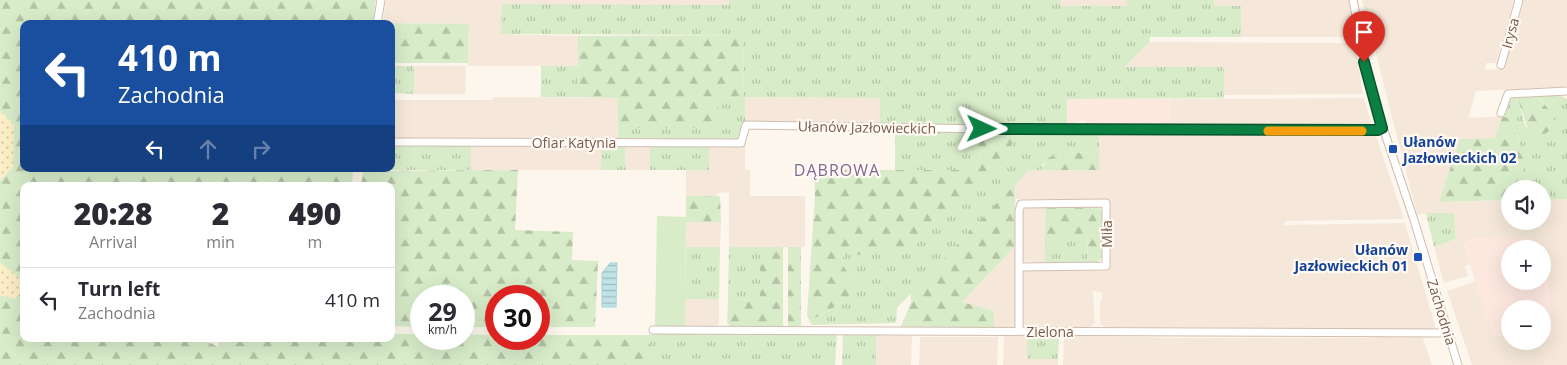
<!DOCTYPE html>
<meta charset="utf-8">
<style>
:root{--surface:#fff;--page:#f2f2f3;--text:#2b2b33;--muted:#7c7c81;--line:#e1e1e2}
body{margin:0;font-family:"Open Sans",sans-serif;background:var(--page);color:var(--text);height:100vh;display:flex;flex-direction:column;font-size:19px;white-space:nowrap}
*{box-sizing:border-box;margin:0}
p{font-size:16px;color:var(--muted)}
.icon{flex:none;width:28px;height:28px;fill:none;stroke:currentColor;stroke-width:2;stroke-linecap:round;stroke-linejoin:round}
.map{position:relative;flex:1;overflow:hidden}
.drawer{position:absolute;left:20px;top:182px;width:375px;height:160px;display:flex;flex-direction:column;background:var(--surface);border-radius:10px;box-shadow:0 5px 20px #0002}
.drawer>*{flex:none}
.top-card{position:absolute;left:20px;top:20px;width:375px;height:152px;border-radius:10px;box-shadow:0 5px 20px #0002;background:#1a4fa0;color:#fff;overflow:hidden}
.fabs{position:absolute;left:1501px;top:180px;display:grid;gap:10px}
.fabs a{display:grid;place-items:center;width:50px;height:50px;border-radius:50%;background:var(--surface);box-shadow:0 5px 20px #0002;font-size:25px}
.speed{position:absolute;left:410px;top:285px;display:flex;gap:10px;font-size:25px;font-weight:700;text-align:center}
.speed>*{display:grid;place-content:center;width:65px;height:65px;border-radius:50%;background:var(--surface);box-shadow:0 5px 20px #0002;line-height:1}
.speed small{font-size:12px;font-weight:400}
.speed .limit{border:8px solid #d22;background:#fff;color:#111}
.pin{position:absolute;display:grid;place-items:center;width:42px;height:42px;color:#fff;margin:-51px -21px;border-radius:50% 50% 50% 0;rotate:-45deg;box-shadow:0 0 5px #0007}
.pin .icon{rotate:45deg}
.me{position:absolute;width:55px;margin:-28px;rotate:91deg;stroke-linejoin:round;filter:drop-shadow(0 0 4px #0008)}
.turn{display:flex;align-items:center;gap:18px;height:105px;padding:0 15px;font-size:22px}
.turn .icon{width:65px;height:65px;stroke-width:2.5}
.turn b{display:block;font-size:35px;line-height:42px}
.lanes{display:flex;align-items:center;height:48px;padding:0 15px;background:#0003;justify-content:center;gap:25px;direction:ltr}
.lanes .off{opacity:.35}
.eta{display:flex;justify-content:space-evenly;align-items:center;height:85px;text-align:center}
.eta b{font-size:30px;font-weight:800;line-height:35px}
ul{padding:0;list-style:none}
li{display:flex;align-items:center;gap:15px;height:65px;padding:0 15px;border-top:1px solid var(--line)}
li div{flex:1}
li b{display:block;font-size:19px}
li em{font-style:normal}
.map>svg:first-child{display:block}
.residential{fill:#f5e8da}
.commercial{fill:#fde8e0}
.grass{fill:url(#grass-tufts)}
.forest{fill:url(#forest-firs)}
.sand{fill:url(#sand-dots)}
.green{fill:#d8ecc9}
.water{fill:url(#water-rules);stroke:#a5d3da}
.lines{fill:none;stroke-linecap:round;stroke-linejoin:round}
.minor-casing{stroke:#d1beb0;stroke-width:9}
.minor{stroke:#fff;stroke-width:7}
.route-casing{stroke:#07532c;stroke-width:12}
.route{stroke:#0b8043;stroke-width:9}
.slow{stroke:#f59e0b;stroke-width:9}
.transit-dot{fill:#1a4fb4;stroke:#fffaf3;stroke-width:2}
.labels{text-anchor:middle;dominant-baseline:central;stroke-width:4.5;stroke-linejoin:round;paint-order:stroke}
.street-label{font-size:14px;fill:#7a5c4d;stroke:#fffaf3}
.transit-label{font-size:14px;font-weight:bold;fill:#164399;stroke:#fffaf3;text-anchor:start}
.quarter-label{font-size:16px;letter-spacing:1px;fill:#846695;stroke:#fffaf3}
</style>
<div class="map">
<svg width="1567" height="365" viewBox="0 0 1567 365">
<defs>
<pattern id="grass-tufts" width="24" height="20" patternUnits="userSpaceOnUse" patternTransform="scale(1.25)"><rect width="24" height="20" fill="#d8ecc9"/><path d="M3 7l-1-3M5 7V3M7 7l1-3M15 17l-1-3M17 17v-4M19 17l1-3" fill="none" stroke="#b4c2a5"/></pattern>
<pattern id="forest-firs" width="22" height="20" patternUnits="userSpaceOnUse" patternTransform="scale(1.25)"><rect width="22" height="20" fill="#d8ecc9"/><path d="M5 1l3.5 6h-7zM16 11l3.5 6h-7z" fill="#b4c2a5"/></pattern>
<pattern id="sand-dots" width="8" height="8" patternUnits="userSpaceOnUse" patternTransform="scale(1.25)"><rect width="8" height="8" fill="#fcefc7"/><path d="M2 2h.1M6 6h.1" fill="none" stroke="#d1c5a4" stroke-width="1.8" stroke-linecap="round"/></pattern>
<pattern id="water-rules" width="6" height="5" patternUnits="userSpaceOnUse" patternTransform="scale(1.25)"><rect width="6" height="5" fill="#bfe3e8"/><path d="M0 2.5h6" fill="none" stroke="#a0bbbe"/></pattern>
</defs>
<rect width="100%" height="100%" fill="#fdf6ec"/>
<!-- residential -->
<g class="residential">
<path d="M386 0H729L728 5 501 34 578 36V66H468L469 24 383 23Z"/>
<path d="M1060 0H1127L1128 6H1060Z"/>
<path d="M1214 0H1349L1354 37H1241V7L1215 6Z"/>
<path d="M1362 0H1514L1496 63H1486L1485 70 1503 69 1524 0H1567V85L1563 87 1476 91 1468 118 1502 116 1495 138 1460 139 1439 202 1510 200V221H1542L1543 199H1567V365H1472L1447 291 1476 281 1493 336 1510 335V341H1542L1543 333H1551L1547 257H1543L1542 249H1532V238L1469 239 1464 245 1470 264 1465 266 1468 276 1444 283 1434 247 1456 239 1454 213 1417 214Z"/>
<path d="M1150 42 1355 43 1363 94 1224 95V68H1123Z"/>
<path d="M414 66H466L465 94H414Z"/>
<path d="M493 97 617 98 618 141H391V100H493Z"/>
<path d="M744 97 880 98V124H745Z"/>
<path d="M1364 98 1373 128 1171 127V99Z"/>
<path d="M1099 132 1375 133 1404 219 1285 221 1284 225 1405 223 1436 329 1105 327 1100 323V302L1102 300V292L1093 291 1095 323 1090 327H1027L1021 321 1020 271H1108V200L1016 199 1015 184 1028 170H1099Z"/>
<rect x="471" y="144" width="130" height="26"/>
<path d="M625 144H650V170H626Z"/>
<path d="M710 144H745V170H750V196H805V247H731L729 245V192L717 193V196H686V170H709Z"/>
<path d="M1027 205H1046L1045 263 1022 261V209Z"/>
<path d="M686 222H721L720 247H686Z"/>
<path d="M1016 245 1017 327H994V311L962 302Z"/>
<path d="M685 299H719V323L716 326H685Z"/>
<path d="M876 335 912 336 911 365H876Z"/>
<path d="M1004 335H1027V359H1058V365H1003Z"/>
<path d="M1064 335 1177 338H1371V336H1422L1432 365H1063Z"/>
<path d="M920 337H998L997 365H919Z"/>
</g>
<!-- commercial -->
<g class="commercial">
<path d="M1067 99H1171V127H1090L1083 120 1067 127Z"/>
<path d="M1471 238H1532V249H1510V281H1542L1543 257H1547L1552 333H1543L1542 309H1510V335L1493 336 1465 249V243Z"/>
</g>
<!-- grass -->
<g class="grass">
<path d="M729 0H1060V6H1127V0H1214L1215 6H1241V37H1150V42L1124 67H1224V98L1067 99V127L880 124V98L745 97V124H742V138L739 141H618V128H718V98L744 97 743 35 501 34 502 4 728 5Z"/>
<path d="M391 66H414V94L391 93Z"/>
<rect x="541" y="66" width="37" height="31"/>
<path d="M1537 96H1561L1567 99V199H1543L1542 189H1516C1520 157 1528 143 1504 116L1509 99 1517 97 1525 125 1532 136 1549 108Z"/>
<path d="M895 130 963 132 966 140 980 153 976 170H895Z"/>
<path d="M1015 132H1099V153L1062 152 1043 164 1041 170 1028 171 897 308 896 323 812 325 810 321 843 302 855 280C847 271 838 265 845 253H855L880 245 910 250 1015 141Z"/>
<path d="M391 144H471V170H358L391 169Z"/>
<path d="M601 144H625L626 170H601Z"/>
<path d="M650 144H710L709 170H650Z"/>
<path d="M1426 213H1454L1456 239 1434 247Z"/>
<path d="M1045 234H1088L1087 263H1045Z"/>
<path d="M729 245 731 247H760V300L728 299Z"/>
<path d="M686 247H720L719 299H685Z"/>
<path d="M682 332 837 333 835 365H651L650 335Z"/>
<path d="M843 334 876 335V365H842Z"/>
<path d="M1027 335H1059L1058 359H1027Z"/>
</g>
<!-- forest -->
<g class="forest">
<path d="M0 0H376L372 24H24V169H353L352 186H24V281L0 263V180L13 167 14 125 0 111Z"/>
<path d="M383 23 469 24 468 63H391V24Z"/>
<path d="M743 35 744 97 718 98 719 128H618L617 98 578 97V36Z"/>
<path d="M1537 96C1546 108 1557 112 1554 128L1540 137 1532 136 1529 132 1517 97Z"/>
<path d="M1502 116 1508 118C1517 134 1523 149 1526 167L1518 176 1516 189H1510V200L1439 202 1460 139 1495 138Z"/>
<path d="M963 132H1015V141L910 251C897 254 890 253 880 245L861 255 845 253C838 265 847 271 855 280L854 293 843 302 810 321 807 316 815 196 814 170H976L980 153 966 140Z"/>
<path d="M1062 152 1099 153V170H1041L1048 158Z"/>
<path d="M518 170 515 230 573 232 572 260 598 261 595 327H539V296H496V327H464V296H421V327L391 326V186H361L363 171Z"/>
<path d="M1015 184 1016 245 962 302 994 311V327H901L911 302V293Z"/>
<path d="M686 196H720L721 222H686Z"/>
<path d="M1046 205 1098 206 1102 211V258L1096 263H1087L1088 234H1045Z"/>
<path d="M760 247H783V326H730L727 323 728 299 760 300Z"/>
<rect x="788" y="247" width="13" height="79"/>
<path d="M24 288V339H202L218 347 219 339H391V334H421V339H464V334L496 335V339H539V335H650L651 365H0V295L16 299Z"/>
</g>
<!-- sand -->
<g class="sand">
<path d="M0 111 14 125 13 167 0 180Z"/>
<path d="M0 263 24 281V288L16 299 0 295Z"/>
</g>
<!-- green -->
<path class="green" d="M657 216 686 217 685 327H655Z"/>
<!-- water -->
<path class="water" d="M610 263H617L616 307H602V273Z"/>
<g class="lines">
<!-- minor casing -->
<g class="minor-casing">
<g id="minor">
<path d="M1353 0 1372 95 1414 220 1458 365"/>
<path d="M377 24 381 0"/>
<path d="M1501 65 1519 0"/>
<path d="M1501 113 1508 94 1567 91"/>
<path d="M391 142 741 143 746 125 1051 130 1369 131 1382 128"/>
<path d="M1019 267 1106 266V203L1021 204 1019 211V331"/>
<path d="M653 330 1448 333"/>
</g>
</g>
<!-- minor -->
<use href="#minor" class="minor"/>
</g>
<g class="lines">
<!-- route casing -->
<g class="route-casing">
<path id="route" d="M982 129 1378 130 1382 128 1364 62"/>
</g>
<!-- route -->
<use href="#route" class="route"/>
<!-- slow -->
<path class="slow" d="M1268 131H1362"/>
</g>
<!-- markers -->
<g class="transit-dot">
<rect x="1388" y="144" width="10" height="10" rx="2.5"/>
<rect x="1413" y="252" width="10" height="10" rx="2.5"/>
</g>
<g class="labels">
<!-- street labels -->
<g class="street-label">
<text transform="translate(1510 33) rotate(-75)">Irysa</text>
<text transform="translate(867 127) rotate(1)">Ułanów Jazłowieckich</text>
<text x="574" y="142">Ofiar Katynia</text>
<text transform="translate(1106 234) rotate(-90)">Miła</text>
<text transform="translate(1442 312) rotate(73)">Zachodnia</text>
<text x="1050" y="331">Zielona</text>
</g>
<!-- transit labels -->
<g class="transit-label">
<text x="1403" y="141">Ułanów<tspan x="1403" dy="16">Jazłowieckich 02</tspan></text>
<text x="1408" y="249" text-anchor="end">Ułanów<tspan x="1408" dy="16">Jazłowieckich 01</tspan></text>
</g>
<!-- quarter labels -->
<g class="quarter-label">
<text x="837" y="170">DĄBROWA</text>
</g>
</g>
</svg>
<div class="fabs">
<a><svg class="icon" aria-label="sound" viewBox="0 0 24 24"><path d="M4 9h4l5-4v14l-5-4H4zM17 9q2 3 0 6"/></svg></a>
<a>+</a>
<a>−</a>
</div>
<div class="speed"><div>29<small>km/h</small></div><div class="limit">30</div></div>
<div class="pin" style="left:1364px;top:62px;background:#d93025"><svg class="icon" aria-label="arrive" viewBox="0 0 24 24"><path d="M6 21V4h12l-3 4 3 4H6"/></svg></div>
<svg class="me" style="left:982px;top:129px" viewBox="-20 -20 40 40"><path d="M0-17L14 15 0 8-14 15z" fill="#0b8043" stroke="#fff" stroke-width="4"/></svg>
<div class="top-card">
<div class="turn"><svg class="icon" aria-label="left" viewBox="0 0 24 24"><path d="M17 20v-9H6M10 6l-5 5 5 5"/></svg><div><b>410 m</b>Zachodnia</div></div>
<div class="lanes"><svg class="icon" aria-label="left" viewBox="0 0 24 24"><path d="M17 20v-9H6M10 6l-5 5 5 5"/></svg><svg class="icon off" aria-label="ahead" viewBox="0 0 24 24"><path d="M12 20V5M6 11l6-6 6 6"/></svg><svg class="icon off" aria-label="right" viewBox="0 0 24 24"><path d="M7 20v-9h11M14 6l5 5-5 5"/></svg></div>
</div>
<section class="drawer">
<div class="eta">
<div><b>20:28</b><p>Arrival</p></div>
<div><b>2</b><p>min</p></div>
<div><b>490</b><p>m</p></div>
</div>
<ul>
<li><svg class="icon" aria-label="left" viewBox="0 0 24 24"><path d="M17 20v-9H6M10 6l-5 5 5 5"/></svg><div><b>Turn left</b><p>Zachodnia</p></div><em>410 m</em></li>
</ul>
</section>
</div>
